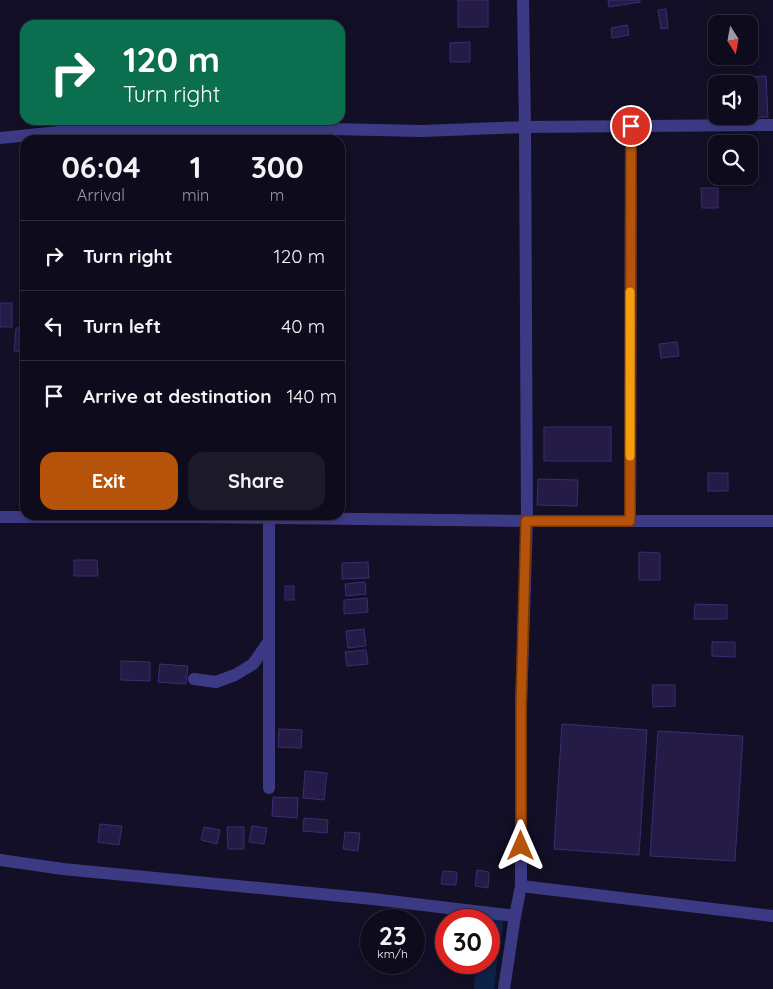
<!DOCTYPE html>
<style>
:root{--surface:#0e0b1c;--page:#1c1929;--text:#f1f3f6;--muted:#9b9ba3;--line:#2e2b3b;--accent:#b45309}
body{margin:0;font-family:Quicksand,sans-serif;background:var(--page);color:var(--text);height:100vh;display:flex;flex-direction:column;font-size:19px;white-space:nowrap}
*{box-sizing:border-box;margin:0}
p{font-size:16px;color:var(--muted)}
.icon{flex:none;width:28px;height:28px;fill:none;stroke:currentColor;stroke-width:2;stroke-linecap:round;stroke-linejoin:round}
.map{position:relative;flex:1;overflow:hidden}
.drawer{position:absolute;left:20px;top:135px;width:325px;height:385px;display:flex;flex-direction:column;background:var(--surface);border-radius:15px;box-shadow:0 2px 8px #0003,0 0 0 1px var(--line)}
.drawer>*{flex:none}
.top-card{position:absolute;left:20px;top:20px;width:325px;height:105px;border-radius:15px;box-shadow:0 2px 8px #0003,0 0 0 1px var(--line);background:#0b6e4f;color:#fff;overflow:hidden}
.needle{width:32px;rotate:169deg}
.fabs{position:absolute;left:708px;top:15px;display:grid;gap:10px}
.fabs a{display:grid;place-items:center;width:50px;height:50px;border-radius:10px;background:var(--surface);box-shadow:0 2px 8px #0003,0 0 0 1px var(--line);font-size:25px}
.speed{position:absolute;left:360px;top:909px;display:flex;gap:10px;font-size:25px;font-weight:700;text-align:center}
.speed>*{display:grid;place-content:center;width:65px;height:65px;border-radius:50%;background:var(--surface);box-shadow:0 2px 8px #0003,0 0 0 1px var(--line);line-height:1}
.speed small{font-size:12px;font-weight:400}
.speed .limit{border:8px solid #d22;background:#fff;color:#111}
.pin{position:absolute;display:grid;place-items:center;width:42px;height:42px;color:#fff;margin:-21px;border:2px solid #fff;border-radius:50%;box-shadow:0 1px 5px #0007}
.me{position:absolute;width:55px;margin:-28px;rotate:0deg;stroke-linejoin:round;filter:drop-shadow(0 0 4px #0008)}
.turn{display:flex;align-items:center;gap:18px;height:105px;padding:0 20px;font-size:22px}
.turn .icon{width:65px;height:65px;stroke-width:2.5}
.turn b{display:block;font-size:35px;line-height:42px}
.eta{display:flex;justify-content:space-evenly;align-items:center;height:85px;text-align:center}
.eta b{font-size:30px;font-weight:700;line-height:35px}
.cta{display:flex;gap:10px;margin-top:auto;padding:10px 20px}
.cta a{flex:1;height:58px;border-radius:15px;background:var(--accent);color:#fff;font-size:20px;font-weight:700;line-height:58px;text-align:center}
.cta a+a{background:var(--page);color:var(--text)}
ul{padding:0;list-style:none}
li{display:flex;align-items:center;gap:15px;height:70px;padding:0 20px;border-top:1px solid var(--line)}
li div{flex:1}
li b{display:block;font-size:19px}
li em{font-style:normal}
.map>svg:first-child{display:block}
.lines{fill:none;stroke-linecap:round;stroke-linejoin:round}
.canal{stroke:#0c2248;stroke-width:20}
.building{fill:#241b47;stroke:#3b2d73}
.minor{stroke:#3d3a85;stroke-width:12}
.route-casing{stroke:#753606;stroke-width:12}
.route{stroke:#b45309;stroke-width:9}
.slow{stroke:#f59e0b;stroke-width:9}
</style>
<div class="map">
<svg width="773" height="989" viewBox="0 0 773 989">
<rect width="100%" height="100%" fill="#130f26"/>
<g class="lines">
<!-- canal -->
<g class="canal">
<path d="M489 952 493 924"/>
<path d="M484 989 487 962"/>
</g>
</g>
<!-- building -->
<g class="building">
<rect x="458" y="0" width="30" height="27"/>
<path d="M608 0H640V2L609 7Z"/>
<path d="M666 9 668 28 661 29 658 10Z"/>
<path d="M627 25 629 35 612 38 611 28Z"/>
<path d="M470 42V62H450V43Z"/>
<path d="M766 76 768 117 745 118V116H749V84H743V77Z"/>
<path d="M701 188H718V208H702Z"/>
<rect x="0" y="303" width="12" height="24"/>
<path d="M16 328H25V352L14 351Z"/>
<path d="M677 342 679 356 661 358 659 344Z"/>
<rect x="544" y="427" width="67" height="34"/>
<rect x="708" y="473" width="20" height="18"/>
<path d="M538 479 578 480 577 506 537 505Z"/>
<path d="M639 552 660 553V580H639Z"/>
<path d="M74 560H97L98 576H74Z"/>
<path d="M368 562 369 578 342 579V563Z"/>
<path d="M365 582 366 594 346 596 345 584Z"/>
<rect x="285" y="586" width="9" height="14"/>
<path d="M367 598 368 612 344 614V600Z"/>
<path d="M695 604 727 605V619H694Z"/>
<path d="M364 629 366 646 348 648 346 631Z"/>
<path d="M712 642H735V657L712 656Z"/>
<path d="M366 650 368 664 347 666 345 652Z"/>
<path d="M121 661 150 662V681L121 680Z"/>
<path d="M160 664 188 666 186 684 158 682Z"/>
<path d="M652 685H675V706L653 707Z"/>
<path d="M562 724 647 730 639 855 554 849Z"/>
<path d="M279 729 302 730 301 748 278 747Z"/>
<path d="M658 731 743 736 735 861 650 856Z"/>
<path d="M305 771 327 773 324 800 303 798Z"/>
<path d="M273 797 298 798 297 818 272 816Z"/>
<path d="M304 818 328 820 327 833 303 831Z"/>
<path d="M100 824 122 826 119 845 98 842Z"/>
<path d="M252 826 267 828 264 844 249 842Z"/>
<path d="M204 827 220 830 217 844 201 840Z"/>
<path d="M227 827H244V849H228Z"/>
<path d="M345 832 360 833 358 851 343 849Z"/>
<path d="M477 870 489 872 488 888 475 886Z"/>
<path d="M443 871 457 872 456 885 441 884Z"/>
</g>
<g class="lines">
<!-- minor -->
<g class="minor">
<path d="M0 138 69 131 170 129 272 130 286 128 422 131 525 127 773 125"/>
<path d="M0 517H196L527 521H773"/>
<path d="M630 521 631 127"/>
<path d="M194 679 216 682 235 675 253 664 269 641"/>
<path d="M269 788V517"/>
<path d="M0 860 63 869 373 899 515 916"/>
<path d="M521 886 773 916"/>
<path d="M504 989 515 916 521 886V707L527 521 525 127 523 0"/>
</g>
</g>
<g class="lines">
<!-- route casing -->
<g class="route-casing">
<path id="route" d="M521 846V707L526 521H630L631 126"/>
</g>
<!-- route -->
<use href="#route" class="route"/>
<!-- slow -->
<path class="slow" d="M630 456V292"/>
</g>
</svg>
<div class="fabs">
<a><svg class="needle" viewBox="-14 -14 28 28"><path d="M0-13l5 13h-10z" fill="#e53935"/><path d="M0 13l5-13h-10z" fill="#9b9ba3"/></svg></a>
<a><svg class="icon" aria-label="sound" viewBox="0 0 24 24"><path d="M4 9h4l5-4v14l-5-4H4zM17 9q2 3 0 6"/></svg></a>
<a><svg class="icon" aria-label="search" viewBox="0 0 24 24"><circle cx="10" cy="10" r="6"/><path d="M15 15l6 6"/></svg></a>
</div>
<div class="speed"><div>23<small>km/h</small></div><div class="limit">30</div></div>
<div class="pin" style="left:631px;top:126px;background:#d93025"><svg class="icon" aria-label="arrive" viewBox="0 0 24 24"><path d="M6 21V4h12l-3 4 3 4H6"/></svg></div>
<svg class="me" style="left:521px;top:846px" viewBox="-20 -20 40 40"><path d="M0-17L14 15 0 8-14 15z" fill="#b45309" stroke="#fff" stroke-width="4"/></svg>
<div class="top-card">
<div class="turn"><svg class="icon" aria-label="right" viewBox="0 0 24 24"><path d="M7 20v-9h11M14 6l5 5-5 5"/></svg><div><b>120 m</b>Turn right</div></div>
</div>
<section class="drawer">
<div class="eta">
<div><b>06:04</b><p>Arrival</p></div>
<div><b>1</b><p>min</p></div>
<div><b>300</b><p>m</p></div>
</div>
<ul>
<li><svg class="icon" aria-label="right" viewBox="0 0 24 24"><path d="M7 20v-9h11M14 6l5 5-5 5"/></svg><div><b>Turn right</b></div><em>120 m</em></li>
<li><svg class="icon" aria-label="left" viewBox="0 0 24 24"><path d="M17 20v-9H6M10 6l-5 5 5 5"/></svg><div><b>Turn left</b></div><em>40 m</em></li>
<li><svg class="icon" aria-label="arrive" viewBox="0 0 24 24"><path d="M6 21V4h12l-3 4 3 4H6"/></svg><div><b>Arrive at destination</b></div><em>140 m</em></li>
</ul>
<div class="cta"><a>Exit</a><a>Share</a></div>
</section>
</div>
